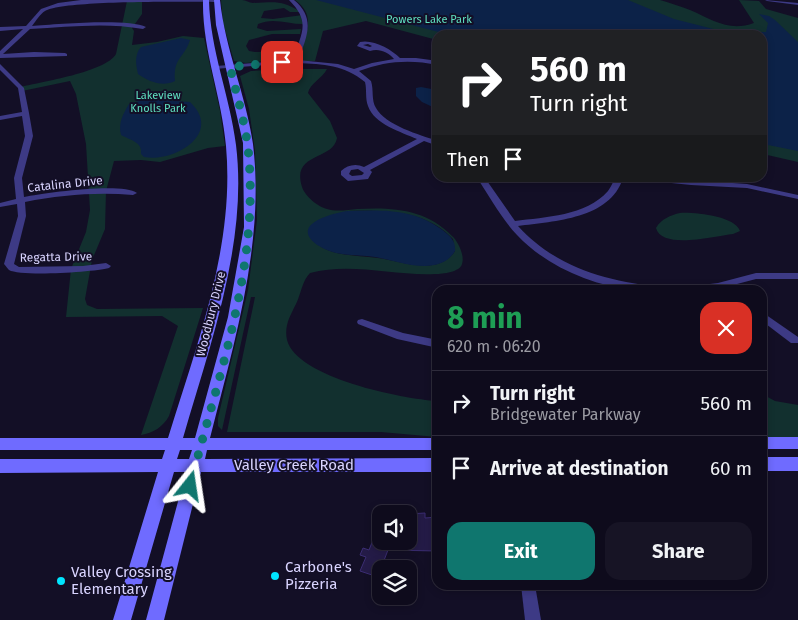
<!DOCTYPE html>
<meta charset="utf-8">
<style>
:root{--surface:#0e0b1c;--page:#171425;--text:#f1f3f6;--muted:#9b9ba3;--line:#2e2b3b;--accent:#0f766e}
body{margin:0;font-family:"Fira Sans",sans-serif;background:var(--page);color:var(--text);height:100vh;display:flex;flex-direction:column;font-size:19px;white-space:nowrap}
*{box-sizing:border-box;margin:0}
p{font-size:16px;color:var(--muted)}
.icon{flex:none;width:28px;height:28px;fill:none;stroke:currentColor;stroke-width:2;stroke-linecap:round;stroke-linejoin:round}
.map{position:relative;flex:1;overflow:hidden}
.side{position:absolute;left:432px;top:285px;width:335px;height:305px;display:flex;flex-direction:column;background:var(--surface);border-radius:15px;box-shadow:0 2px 8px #0003,0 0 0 1px var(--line)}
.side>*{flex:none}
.hud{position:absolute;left:432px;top:30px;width:335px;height:152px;border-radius:15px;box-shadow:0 2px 8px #0003,0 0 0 1px var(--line);background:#202124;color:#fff;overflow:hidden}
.tools{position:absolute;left:372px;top:505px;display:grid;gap:10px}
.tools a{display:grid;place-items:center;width:45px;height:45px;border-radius:10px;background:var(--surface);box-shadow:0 2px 8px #0003,0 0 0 1px var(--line);font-size:25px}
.pin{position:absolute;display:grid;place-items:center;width:42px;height:42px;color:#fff;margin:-21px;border-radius:10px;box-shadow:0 2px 8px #0006}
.me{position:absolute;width:55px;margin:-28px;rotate:15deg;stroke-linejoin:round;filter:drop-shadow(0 0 4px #0008)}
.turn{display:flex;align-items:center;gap:18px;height:105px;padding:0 15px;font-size:22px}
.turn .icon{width:65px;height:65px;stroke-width:2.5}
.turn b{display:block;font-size:35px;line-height:42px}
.then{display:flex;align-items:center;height:48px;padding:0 15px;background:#0003;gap:10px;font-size:19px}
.round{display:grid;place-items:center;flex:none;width:52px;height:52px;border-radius:15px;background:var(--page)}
.overview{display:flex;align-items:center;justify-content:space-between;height:85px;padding:0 15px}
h1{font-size:30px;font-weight:700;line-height:38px;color:#1e9e55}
.primary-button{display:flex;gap:10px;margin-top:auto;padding:10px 15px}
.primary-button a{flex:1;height:58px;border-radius:15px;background:var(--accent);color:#fff;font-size:20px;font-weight:700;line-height:58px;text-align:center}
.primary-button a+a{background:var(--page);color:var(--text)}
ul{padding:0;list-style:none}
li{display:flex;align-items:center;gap:15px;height:65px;padding:0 15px;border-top:1px solid var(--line)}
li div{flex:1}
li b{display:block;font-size:19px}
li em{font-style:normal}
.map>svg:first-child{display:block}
.green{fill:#12302f;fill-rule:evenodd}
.water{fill:#0c2248}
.building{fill:#241b47;stroke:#3b2d73}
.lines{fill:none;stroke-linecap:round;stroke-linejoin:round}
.minor{fill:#3d3a85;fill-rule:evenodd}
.secondary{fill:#6f6bff;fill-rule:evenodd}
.route{stroke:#0f766e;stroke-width:9;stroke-dasharray:0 16.2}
.poi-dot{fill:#00e5ff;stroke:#130f26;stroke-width:2}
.labels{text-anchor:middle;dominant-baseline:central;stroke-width:4;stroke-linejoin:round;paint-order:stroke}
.far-park-label{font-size:11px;fill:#5fe0c0;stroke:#130f26}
.street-label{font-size:12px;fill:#d9d4ff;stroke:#130f26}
.near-street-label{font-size:15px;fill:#d9d4ff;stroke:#130f26}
.near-poi-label{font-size:15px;fill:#d9d4ff;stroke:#130f26;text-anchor:start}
</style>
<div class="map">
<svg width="798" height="620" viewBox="0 0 798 620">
<rect width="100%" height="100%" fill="#130f26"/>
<!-- green -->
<g class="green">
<path d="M221 0C228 0 235 0 242 0 246 0 249 3 253 3 276 2 282 0 301 12H290L284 8 264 11 261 18 273 19 303 15V24C288 24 273 17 258 24L257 28 267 31 301 29 300 34H272L249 40 246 46 249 51 255 52H294L293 58 246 63 234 61 223 23Z"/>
<path d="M295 0H660C670 3 680 6 690 10 713 20 729 32 754 23L739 0 759 1 766 9 798 18V162L763 154 762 35H438L437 40 366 21 323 31 315 61H302L298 58C305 36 318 16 295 0Z"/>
<path d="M127 1 142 2V14L132 28 134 31 132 45 157 42 183 36 204 38 220 111 225 146 208 148 160 162 141 160 114 161 106 191 105 229 92 260 85 299 87 305 97 309 203 308 169 416C163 427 153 433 141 435L178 326 162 316 66 317 71 269 86 232 90 210 86 144 76 94 70 81 22 91 20 87C41 82 106 72 116 54Z"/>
<path d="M285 69H327C322 79 310 83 308 93L330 121 337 138C333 161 291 152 302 187 305 196 318 207 327 209 336 212 348 210 357 209 393 207 426 209 452 236 458 241 465 256 462 264 460 272 443 274 435 274 394 276 351 262 310 273 302 281 301 294 296 304 290 316 284 326 287 340 297 378 403 399 437 401V437L381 432H227L255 297H251L222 430 218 426V418L248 290 257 220 255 151 249 109 240 76 251 71ZM348 211C385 210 426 210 453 239L455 251C438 277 402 261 378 258 355 255 330 257 312 240Z"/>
<path d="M680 213C694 212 735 216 740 231L733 234C715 236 662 250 656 228 661 219 671 215 680 213Z"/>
<path d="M762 394 775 401 798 405V438H763Z"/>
</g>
<!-- water -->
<g class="water">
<path d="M316 0H628L674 19 729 33 766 32 768 23 759 14 769 16 775 20 798 42V151L763 144 762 35H450Z"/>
<path d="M181 38 190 40C184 59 173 57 175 81 163 87 149 82 138 74 136 65 134 55 141 47Z"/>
<path d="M421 87 437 90V109L422 102 416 96V88Z"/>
<path d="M146 99 190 102C224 134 173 163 144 157L141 154C143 142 130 140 121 135 118 123 123 114 129 104Z"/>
<path d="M348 211C382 210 412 208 441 229 449 235 456 240 455 251 439 278 398 261 375 257 356 254 336 257 319 246 287 225 332 213 348 211Z"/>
</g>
<!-- building -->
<path class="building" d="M425 513V518L438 517V551L388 550 383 563 378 561 372 575 360 571 366 557 360 555 363 548 369 550 381 520V541H409V514Z"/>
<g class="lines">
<!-- minor -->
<g class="minor">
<path d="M81 0H219V1L217 2C186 2 66 0 45 11 40 14 36 21 32 26 55 24 129 18 146 27L143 29C106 22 67 27 30 29L3 54 34 52 65 53 67 54V56L0 58V51L23 29 0 31V27L26 26 41 9 58 3Z"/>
<path d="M289 0H294C316 18 307 37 298 60L338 64 354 69 372 63 394 59C388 52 379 48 370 51L357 46 360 42C373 39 391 49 400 58H416L438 61V65C410 59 385 61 359 71L371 81C374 90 371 100 376 108 385 125 420 135 438 141V146L424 141 370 170 372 172 368 179 348 181 341 175V171C347 165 356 163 364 167L417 139C401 132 374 124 368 106 365 98 367 90 365 82 344 65 324 64 297 63L295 67 293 68 290 66 291 63 214 69V67L216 66 292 60C302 33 311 22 289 0ZM368 44 372 46 370 47 363 45ZM358 169 364 173 362 175 352 176 349 174 351 170Z"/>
<path d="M765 0 798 3V5L767 1Z"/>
<path d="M0 64 24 88 29 113 33 136 22 178 24 197C44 193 122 182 137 193L133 195C96 192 61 195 25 202L26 216 14 264 19 267 83 266 106 263 111 266 109 268C94 272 21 277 9 270 8 269 5 265 4 264L18 216 17 204 0 207V203L16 199 14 178 25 136 22 116 0 120V116L22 112 18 88 0 70Z"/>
<path d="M477 178H485L515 221C545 217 586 216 608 191 611 187 613 182 615 178H623C610 219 555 221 518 226 556 268 609 282 663 287L668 290C656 290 644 291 633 290 591 285 546 266 517 235 501 218 490 197 477 178Z"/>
<path d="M638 178H660L747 184 798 195V199L747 188 691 185 642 180Z"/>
<path d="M756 273H798V279H756L718 289 681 290 686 287 718 283Z"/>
<path d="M762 312 798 337V343H791L762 321Z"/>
<path d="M362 319 403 333 438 340V348L397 339 358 324 357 322 358 320Z"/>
<path d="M521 585H535L541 620H525Z"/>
</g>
<!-- secondary -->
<g class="secondary">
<path d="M203 0H209C210 50 230 96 236 145 248 242 210 345 183 438H195L228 317 244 227 243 143 216 25 214 0H220C225 49 246 95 253 144 265 243 234 343 210 438H438V450H207L205 459 438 458V472H201L164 620H146L186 472H174L131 620H113L158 472 0 473V459H162L165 450H0V438H168C197 344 235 246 226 146 222 97 202 50 203 0ZM180 450H192L189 459H177Z"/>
<rect x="762" y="437" width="36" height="12"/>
<rect x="762" y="457" width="36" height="14"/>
</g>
</g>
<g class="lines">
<!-- route -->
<path class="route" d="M190 486C217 380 258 270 249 159 247 128 237 97 230 67L282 62"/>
</g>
<!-- markers -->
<g class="poi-dot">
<circle cx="275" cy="576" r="5"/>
<circle cx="61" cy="581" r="5"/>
</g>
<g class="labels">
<!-- far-park labels -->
<g class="far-park-label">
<text x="429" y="19">Powers Lake Park</text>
<text x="158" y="95">Lakeview<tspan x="158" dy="13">Knolls Park</tspan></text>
</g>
<!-- street labels -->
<g class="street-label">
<text transform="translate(65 184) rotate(-6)">Catalina Drive</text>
<text transform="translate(56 257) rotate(-1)">Regatta Drive</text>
<text transform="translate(211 314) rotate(-76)">Woodbury Drive</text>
</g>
<!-- near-street labels -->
<g class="near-street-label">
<text x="294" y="465">Valley Creek Road</text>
</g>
<!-- near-poi labels -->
<g class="near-poi-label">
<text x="285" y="567">Carbone's<tspan x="285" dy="17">Pizzeria</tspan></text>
<text x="71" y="572">Valley Crossing<tspan x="71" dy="17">Elementary</tspan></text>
</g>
</g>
</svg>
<div class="tools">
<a><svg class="icon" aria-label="sound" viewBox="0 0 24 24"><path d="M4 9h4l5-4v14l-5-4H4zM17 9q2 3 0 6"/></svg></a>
<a><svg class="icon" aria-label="layers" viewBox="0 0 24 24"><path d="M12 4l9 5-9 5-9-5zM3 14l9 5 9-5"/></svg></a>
</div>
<div class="pin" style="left:282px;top:62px;background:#d93025"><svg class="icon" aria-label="arrive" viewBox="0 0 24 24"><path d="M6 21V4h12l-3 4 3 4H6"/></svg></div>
<svg class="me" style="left:190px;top:486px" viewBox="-20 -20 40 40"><path d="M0-17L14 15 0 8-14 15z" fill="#0f766e" stroke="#fff" stroke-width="4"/></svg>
<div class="hud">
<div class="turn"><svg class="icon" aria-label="right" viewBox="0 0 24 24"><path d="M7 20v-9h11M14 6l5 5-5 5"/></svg><div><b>560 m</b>Turn right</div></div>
<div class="then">Then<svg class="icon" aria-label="arrive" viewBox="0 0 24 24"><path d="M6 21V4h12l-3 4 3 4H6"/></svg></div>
</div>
<section class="side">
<div class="overview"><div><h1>8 min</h1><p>620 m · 06:20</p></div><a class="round" style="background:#d93025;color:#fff"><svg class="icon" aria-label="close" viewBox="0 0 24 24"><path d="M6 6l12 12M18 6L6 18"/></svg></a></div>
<ul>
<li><svg class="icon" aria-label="right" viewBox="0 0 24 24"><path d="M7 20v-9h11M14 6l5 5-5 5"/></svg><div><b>Turn right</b><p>Bridgewater Parkway</p></div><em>560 m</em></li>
<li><svg class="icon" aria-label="arrive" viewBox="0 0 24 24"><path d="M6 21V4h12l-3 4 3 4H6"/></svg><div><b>Arrive at destination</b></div><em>60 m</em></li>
</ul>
<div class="primary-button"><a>Exit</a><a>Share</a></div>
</section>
</div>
